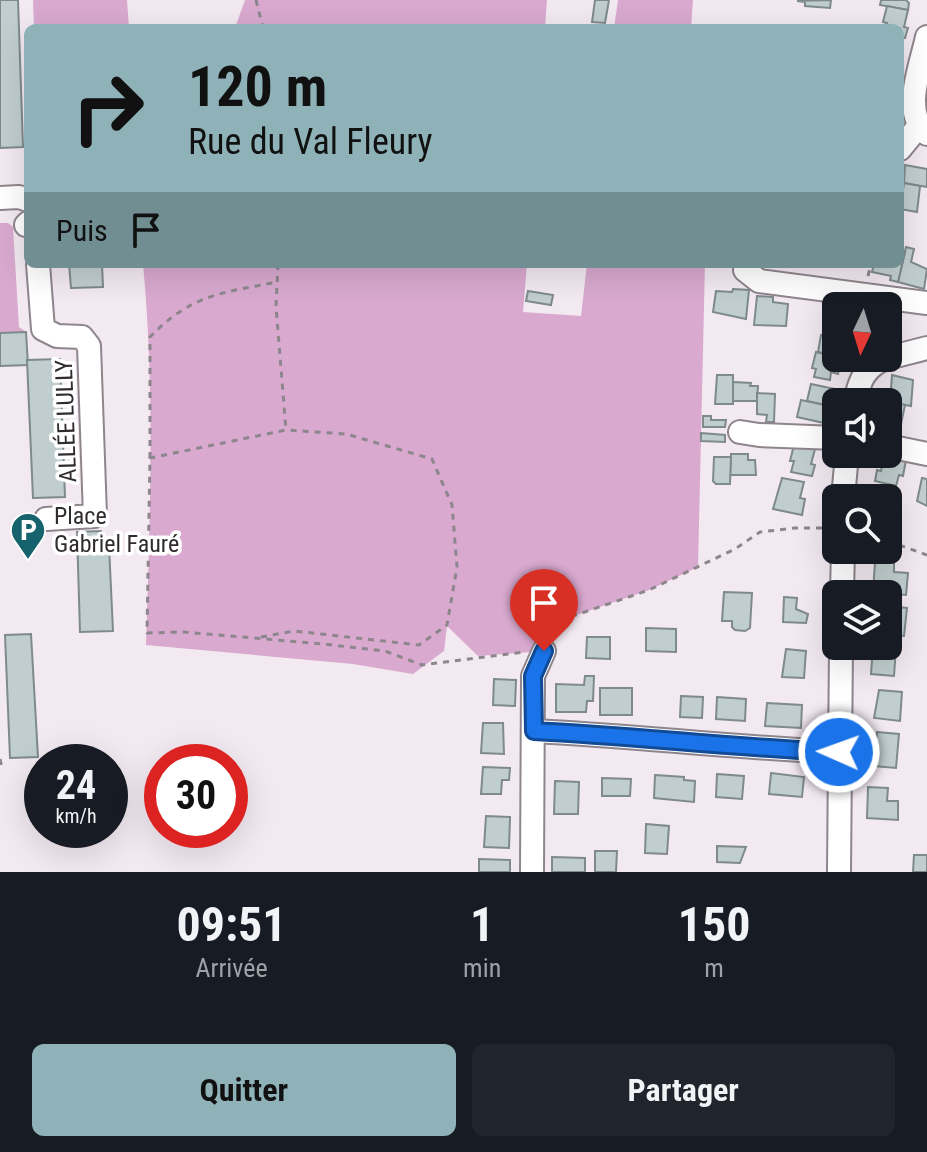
<!DOCTYPE html>
<html lang="fr">
<meta charset="utf-8">
<style>
:root{--surface:#171b24;--page:#20242c;--text:#f1f3f6;--muted:#9ea1a6;--accent:#8eb2b8}
body{margin:0;font-family:"Roboto Condensed",sans-serif;background:var(--page);color:var(--text);height:100vh;display:flex;flex-direction:column;font-size:30px;white-space:nowrap}
*{box-sizing:border-box;margin:0}
p{font-size:26px;color:var(--muted)}
.icon{flex:none;width:44px;height:44px;fill:none;stroke:currentColor;stroke-width:2;stroke-linecap:round;stroke-linejoin:round}
.map{position:relative;height:872px;overflow:hidden}
.details{display:flex;flex-direction:column;background:var(--surface);flex:1}
.details>*{flex:none}
.hud{position:absolute;left:24px;top:24px;width:880px;height:244px;border-radius:12px;box-shadow:0 8px 32px #0002;background:#8eb2b8;color:#111;overflow:hidden}
.needle{width:52px;rotate:184deg}
.buttons{position:absolute;left:822px;top:292px;display:grid;gap:16px}
.buttons a{display:grid;place-items:center;width:80px;height:80px;border-radius:12px;background:var(--surface);box-shadow:0 8px 32px #0002;font-size:40px}
.speed{position:absolute;left:24px;top:744px;display:flex;gap:16px;font-size:40px;font-weight:700;text-align:center}
.speed>*{display:grid;place-content:center;width:104px;height:104px;border-radius:50%;background:var(--surface);box-shadow:0 8px 32px #0002;line-height:1}
.speed small{font-size:20px;font-weight:400}
.speed .limit{border:12px solid #d22;background:#fff;color:#111}
.pin{position:absolute;display:grid;place-items:center;width:68px;height:68px;color:#fff;margin:-82px -34px;border-radius:50% 50% 50% 0;rotate:-45deg;box-shadow:0 0 8px #0007}
.pin .icon{rotate:45deg}
.me{position:absolute;width:88px;margin:-44px;rotate:272deg;stroke-linejoin:round;filter:drop-shadow(0 0 6px #0008)}
.turn{display:flex;align-items:center;gap:28px;height:168px;padding:0 32px;font-size:36px}
.turn .icon{width:104px;height:104px;stroke-width:2.5}
.turn b{display:block;font-size:56px;line-height:68px}
.then{display:flex;align-items:center;height:76px;padding:0 32px;background:#0003;gap:16px;font-size:30px}
.eta{display:flex;justify-content:space-evenly;align-items:center;height:136px;text-align:center}
.eta b{font-size:48px;font-weight:700;line-height:56px}
.cta{display:flex;gap:16px;margin-top:auto;padding:16px 32px}
.cta a{flex:1;height:92px;border-radius:12px;background:var(--accent);color:#111;font-size:32px;font-weight:700;line-height:92px;text-align:center}
.cta a+a{background:var(--page);color:var(--text)}
.map>svg:first-child{display:block}
.green{fill:#d9a9cf}
.building{fill:#c1ced0;stroke:#7e8a8c;stroke-width:2}
.lines{fill:none;stroke-linecap:round;stroke-linejoin:round}
.minor-casing{stroke:#8f868d;stroke-width:26}
.path{stroke:#8d868c;stroke-width:3;stroke-dasharray:6 6;stroke-linecap:butt}
.minor{stroke:#fff;stroke-width:22}
.route-casing{stroke:#114b97;stroke-width:20}
.route{stroke:#1a73e8;stroke-width:14}
.labels{text-anchor:middle;dominant-baseline:central;stroke-width:7;stroke-linejoin:round;paint-order:stroke}
.street-label{font-size:24px;fill:#2f2b2e;stroke:#fff}
.poi-label{font-size:24px;fill:#2f2b2e;stroke:#fff;text-anchor:start}
</style>
<div class="map">
<svg width="927" height="872" viewBox="0 0 927 872">
<rect width="100%" height="100%" fill="#f3e9f1"/>
<!-- green -->
<g class="green">
<path d="M33 0H127L129 28H34Z"/>
<path d="M245 0H547L545 28H235Z"/>
<path d="M618 0H693L691 28H614Z"/>
<path d="M0 223H8L13 227 19 327 26 332 0 333Z"/>
<path d="M143 264H527L523 312 581 316 587 264H705L698 567 649 590 571 617 544 651 478 656 447 626 444 651 413 674 353 664 146 645C150 518 155 390 143 264Z"/>
</g>
<!-- building -->
<g class="building">
<path d="M0 0H18L23 147 0 148Z"/>
<path d="M595 0H609L605 23 592 22Z"/>
<path d="M831 0 830 8 805 6V2L797 1Z"/>
<path d="M881 0H906L909 3 908 10 880 5Z"/>
<path d="M887 6 908 10 904 27 908 28 905 38 900 37V28H885L887 23 883 22Z"/>
<path d="M905 165 927 169V187L904 183Z"/>
<path d="M904 183 920 186 917 212 900 209V190H903Z"/>
<path d="M906 247 914 249 911 262 927 269 924 289 898 282Z"/>
<path d="M900 251 905 252 898 282 890 280 891 276 872 272 874 264H900Z"/>
<path d="M69 264H102L103 287 71 288Z"/>
<path d="M733 289 749 290 746 319 713 312 716 291 732 292Z"/>
<path d="M528 291 553 295 551 305 526 301Z"/>
<path d="M757 296 773 297V302L788 304 786 326 754 325Z"/>
<path d="M824 300 839 303 836 306V328L826 326 830 308 823 307Z"/>
<path d="M26 332 28 365 0 366V333Z"/>
<path d="M821 335 836 338V356L818 352Z"/>
<path d="M816 352 842 358 838 374 831 372 830 380 814 377 816 369 812 368Z"/>
<path d="M60 359 65 497 33 498 27 360Z"/>
<path d="M717 375H733V404H715Z"/>
<path d="M892 375 913 380 911 406 890 402Z"/>
<path d="M733 382 751 383 750 386H758L757 401H733Z"/>
<path d="M811 384 835 389 834 407 807 401Z"/>
<path d="M757 393 775 394 774 422H766L767 415 757 414Z"/>
<path d="M801 400 834 407 833 415 826 413 824 423 797 417Z"/>
<path d="M890 402 905 405 900 429 888 427Z"/>
<path d="M703 416H711V420H726L725 427H703Z"/>
<path d="M701 433 725 435V442L701 441Z"/>
<path d="M794 445 815 449 811 464 815 465 812 476 791 472 794 461H790Z"/>
<path d="M731 454H748V460H755L756 475H730Z"/>
<path d="M884 455 906 460 903 476 899 475 896 486 875 481 877 470 881 471Z"/>
<path d="M714 457H731L730 484H716L713 481Z"/>
<path d="M782 478 804 482 800 498 805 499 802 515 773 509Z"/>
<path d="M922 478 927 479V506L917 501Z"/>
<path d="M871 488 900 494 891 525H888V498H869Z"/>
<path d="M101 531 102 546H109L113 631 80 632 77 532Z"/>
<path d="M875 562 894 563V572L908 573 906 595 873 592Z"/>
<path d="M724 592 752 593 750 628 745 631 735 630 732 627V621H722Z"/>
<path d="M784 597 797 598 796 609 808 614 806 623 783 622Z"/>
<path d="M888 606 907 608 904 636 888 635Z"/>
<path d="M646 628 676 629V652L646 651Z"/>
<path d="M31 634 38 757 10 758 5 635Z"/>
<path d="M587 637H610V659L586 658Z"/>
<path d="M873 646 896 648 894 676 871 674Z"/>
<path d="M786 649 806 651 804 678 782 677Z"/>
<path d="M585 676H594L593 701H587L586 712H556V684L584 685Z"/>
<path d="M494 679 516 680 515 706 493 705Z"/>
<rect x="600" y="688" width="32" height="27"/>
<path d="M879 690 902 692 900 721 874 718Z"/>
<path d="M681 696 703 697 702 718 680 717Z"/>
<path d="M717 697 746 699 745 721 716 719Z"/>
<path d="M767 703 802 705 801 728 765 726Z"/>
<path d="M483 723H503L504 754 481 753Z"/>
<path d="M877 732 899 734 896 768 874 766Z"/>
<path d="M483 767 510 768 509 780H502L501 794H481Z"/>
<path d="M771 773 804 777 802 797 769 794Z"/>
<path d="M717 774 744 776 742 799 716 797Z"/>
<path d="M655 775 684 777V780L695 781 694 802 654 798Z"/>
<path d="M602 778 631 779 630 796H602Z"/>
<path d="M555 781 579 782 578 814H554Z"/>
<path d="M868 787 888 788 887 801H898V820L867 818Z"/>
<path d="M486 816 510 817 509 848 484 847Z"/>
<path d="M646 824 669 826 667 854 645 853Z"/>
<path d="M66 830H77L76 846 65 845Z"/>
<path d="M717 846 746 847 740 863 717 862Z"/>
<path d="M595 851H617L616 872H595Z"/>
<path d="M914 855H927V872H913Z"/>
<path d="M552 857 585 858V872H552Z"/>
<path d="M479 859 510 860V872H479Z"/>
</g>
<g class="lines">
<!-- minor casing -->
<g class="minor-casing">
<g id="minor">
<path d="M927 37C921 66 901 112 927 134"/>
<path d="M900 149 918 127"/>
<path d="M0 198 19 197 28 200"/>
<path d="M26 225 28 223"/>
<path d="M38 264 43 329 57 336 82 337 89 346 95 516 46 519"/>
<path d="M745 270 759 281 927 303"/>
<path d="M888 358 927 348"/>
<path d="M855 402C859 381 865 366 887 358"/>
<path d="M740 432 759 435 836 438"/>
<path d="M888 446 927 454"/>
<path d="M843 498 847 454"/>
<path d="M842 594 843 550"/>
<path d="M534 731C636 736 737 748 839 752"/>
<path d="M532 872 533 676 544 651"/>
<path d="M839 872 841 646"/>
</g>
</g>
<!-- path -->
<g class="path">
<path d="M256 0 263 28"/>
<path d="M278 264 276 307 286 430 150 458 147 633 184 632 323 644 385 651 422 665 524 652"/>
<path d="M868 276 871 264"/>
<path d="M150 458V337C192 294 221 293 277 282"/>
<path d="M888 541 927 555"/>
<path d="M556 635 570 617 649 590 735 549 760 532 795 528H836"/>
<path d="M261 637 294 631 419 645 447 625 457 567 452 505 432 459 346 434 286 430"/>
<path d="M0 759 2 768"/>
</g>
<!-- minor -->
<use href="#minor" class="minor"/>
</g>
<g class="lines">
<!-- route casing -->
<g class="route-casing">
<path id="route" d="M544 651 533 676 534 731C636 736 737 748 839 752"/>
</g>
<!-- route -->
<use href="#route" class="route"/>
</g>
<!-- icons -->
<defs>
<g id="parking-pin" transform="scale(1.8)"><path d="M0 17L-7.5 6A9.5 9.5 0 1 1 7.5 6Z" fill="#16626d" stroke="#fff"/><path d="M-3.5-5.5H1a3.5 3.5 0 0 1 0 7H-1V5.5H-3.5ZM-1-3.4V-.6H.8a1.4 1.4 0 0 0 0-2.8Z" fill="#fff"/></g>
</defs>
<g fill-rule="evenodd">
<use href="#parking-pin" x="28" y="530"/>
</g>
<g class="labels">
<!-- street labels -->
<g class="street-label">
<text transform="translate(66 421) rotate(-92)">ALLÉE LULLY</text>
</g>
<!-- poi labels -->
<g class="poi-label">
<text x="54" y="516">Place<tspan x="54" dy="28">Gabriel Fauré</tspan></text>
</g>
</g>
</svg>
<div class="buttons">
<a><svg class="needle" viewBox="-14 -14 28 28"><path d="M0-13l5 13h-10z" fill="#e53935"/><path d="M0 13l5-13h-10z" fill="#9ea1a6"/></svg></a>
<a><svg class="icon" aria-label="sound" viewBox="0 0 24 24"><path d="M4 9h4l5-4v14l-5-4H4zM17 9q2 3 0 6"/></svg></a>
<a><svg class="icon" aria-label="search" viewBox="0 0 24 24"><circle cx="10" cy="10" r="6"/><path d="M15 15l6 6"/></svg></a>
<a><svg class="icon" aria-label="layers" viewBox="0 0 24 24"><path d="M12 4l9 5-9 5-9-5zM3 14l9 5 9-5"/></svg></a>
</div>
<div class="speed"><div>24<small>km/h</small></div><div class="limit">30</div></div>
<div class="pin" style="left:544px;top:651px;background:#d93025"><svg class="icon" aria-label="arrive" viewBox="0 0 24 24"><path d="M6 21V4h12l-3 4 3 4H6"/></svg></div>
<svg class="me" style="left:839px;top:752px" viewBox="-20 -20 40 40"><circle r="17" fill="#1a73e8" stroke="#fff" stroke-width="3"/><path d="M0-11L8 9 0 5-8 9z" fill="#fff"/></svg>
<div class="hud">
<div class="turn"><svg class="icon" aria-label="right" viewBox="0 0 24 24"><path d="M7 20v-9h11M14 6l5 5-5 5"/></svg><div><b>120 m</b>Rue du Val Fleury</div></div>
<div class="then">Puis<svg class="icon" aria-label="arrive" viewBox="0 0 24 24"><path d="M6 21V4h12l-3 4 3 4H6"/></svg></div>
</div>
</div>
<section class="details">
<div class="eta">
<div><b>09:51</b><p>Arrivée</p></div>
<div><b>1</b><p>min</p></div>
<div><b>150</b><p>m</p></div>
</div>
<div class="cta"><a>Quitter</a><a>Partager</a></div>
</section>
